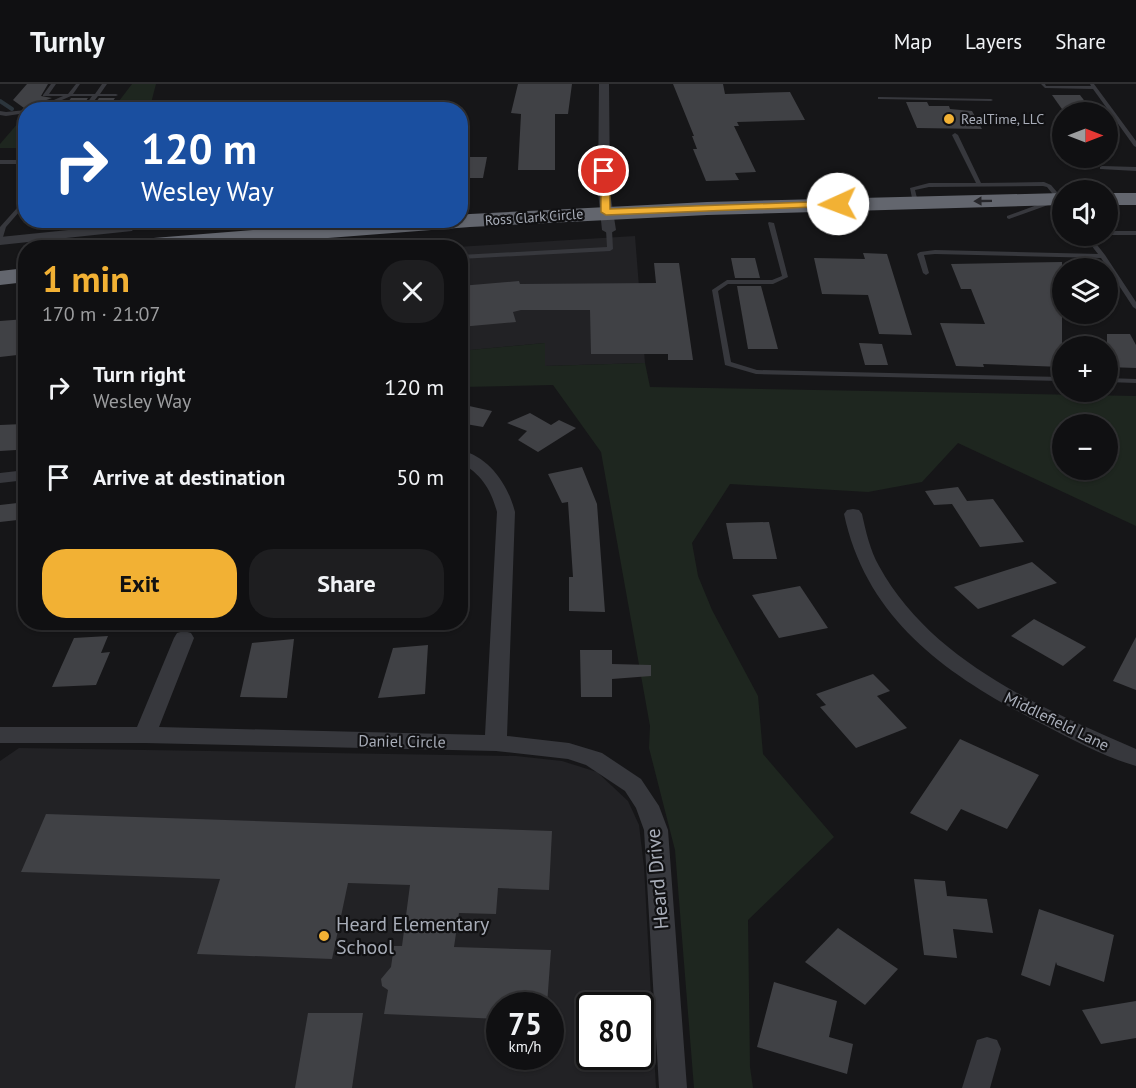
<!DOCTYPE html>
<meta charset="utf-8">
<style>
:root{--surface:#101012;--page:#1e1e20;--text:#f1f3f6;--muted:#9c9d9f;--line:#303032;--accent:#f2b134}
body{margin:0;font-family:"PT Sans",sans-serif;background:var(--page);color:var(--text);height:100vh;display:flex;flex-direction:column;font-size:22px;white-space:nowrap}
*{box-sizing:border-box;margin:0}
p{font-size:20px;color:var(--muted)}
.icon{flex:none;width:33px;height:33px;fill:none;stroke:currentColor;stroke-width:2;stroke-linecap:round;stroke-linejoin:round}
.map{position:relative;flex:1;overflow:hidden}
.side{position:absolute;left:18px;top:156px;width:450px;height:390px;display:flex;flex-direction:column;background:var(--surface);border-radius:24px;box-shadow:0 2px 4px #0004,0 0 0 2px var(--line)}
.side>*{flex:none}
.banner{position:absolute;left:18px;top:18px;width:450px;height:126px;border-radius:24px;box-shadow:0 2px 4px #0004,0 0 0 2px var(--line);background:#1a4fa0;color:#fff;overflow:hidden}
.needle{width:39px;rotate:90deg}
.fabs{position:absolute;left:1052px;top:18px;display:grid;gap:12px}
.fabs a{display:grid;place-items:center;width:66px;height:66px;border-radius:50%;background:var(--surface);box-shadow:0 2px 4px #0004,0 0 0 2px var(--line);font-size:30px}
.speed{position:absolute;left:486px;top:908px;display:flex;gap:12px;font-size:30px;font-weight:700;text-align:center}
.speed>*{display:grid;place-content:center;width:78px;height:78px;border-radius:50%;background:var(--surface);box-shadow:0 2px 4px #0004,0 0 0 2px var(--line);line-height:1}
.speed small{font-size:15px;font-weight:400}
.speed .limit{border:3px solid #111;border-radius:9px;background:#fff;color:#111}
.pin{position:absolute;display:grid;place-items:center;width:51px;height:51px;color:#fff;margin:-26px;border:3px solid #fff;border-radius:50%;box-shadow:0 2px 6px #0007}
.me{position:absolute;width:66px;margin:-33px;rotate:268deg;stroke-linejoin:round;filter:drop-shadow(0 0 4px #0008)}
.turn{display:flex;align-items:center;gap:21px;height:126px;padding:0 24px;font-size:27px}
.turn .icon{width:78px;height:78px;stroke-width:2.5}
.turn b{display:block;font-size:42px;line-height:51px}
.round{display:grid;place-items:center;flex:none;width:63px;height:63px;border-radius:24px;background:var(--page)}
.summary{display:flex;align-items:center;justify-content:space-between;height:102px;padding:0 24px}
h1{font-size:36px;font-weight:600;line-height:45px;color:var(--accent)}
.primary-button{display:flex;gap:12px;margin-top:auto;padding:12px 24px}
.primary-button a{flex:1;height:69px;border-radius:24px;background:var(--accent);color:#111;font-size:24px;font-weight:600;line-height:69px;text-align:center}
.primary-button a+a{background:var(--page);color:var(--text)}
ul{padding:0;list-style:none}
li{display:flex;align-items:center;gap:18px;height:90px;padding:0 24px}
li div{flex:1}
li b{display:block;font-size:22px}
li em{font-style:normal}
header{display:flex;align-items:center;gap:36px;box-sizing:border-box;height:84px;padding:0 30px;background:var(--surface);border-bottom:2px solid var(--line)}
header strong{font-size:28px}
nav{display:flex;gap:33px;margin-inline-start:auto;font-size:21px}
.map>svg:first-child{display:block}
.built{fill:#222225;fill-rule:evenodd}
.green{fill:#1e261f;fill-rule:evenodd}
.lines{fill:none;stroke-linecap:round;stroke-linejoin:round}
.stream{stroke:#2c353c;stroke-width:4}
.building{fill:#404145}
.lane{fill:#37383d;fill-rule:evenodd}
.street{fill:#37383d;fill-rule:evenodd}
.highway{fill:#63666e;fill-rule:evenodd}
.oneway{fill:#26262a}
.route{fill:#f2b134;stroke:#9d7322;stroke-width:1.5}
.poi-dot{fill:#f2b134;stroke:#111113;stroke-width:2}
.labels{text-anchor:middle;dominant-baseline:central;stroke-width:4.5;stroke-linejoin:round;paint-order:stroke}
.far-poi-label{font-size:14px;fill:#a8adb8;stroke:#111113;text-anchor:start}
.far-street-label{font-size:14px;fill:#a8adb8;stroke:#111113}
.street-label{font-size:16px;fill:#a8adb8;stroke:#111113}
.near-street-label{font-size:20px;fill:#a8adb8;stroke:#111113}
.near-poi-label{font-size:20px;fill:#a8adb8;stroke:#111113;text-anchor:start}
</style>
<header>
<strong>Turnly</strong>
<nav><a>Map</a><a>Layers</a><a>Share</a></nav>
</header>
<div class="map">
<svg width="1136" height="1004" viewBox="0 0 1136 1004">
<rect width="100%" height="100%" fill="#161618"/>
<!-- built -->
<g class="built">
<path d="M635 152 645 279 545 282V259L461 267 460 164H440Z"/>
<path d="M19 664 516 672 562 677 597 688 628 717 639 741 644 783 656 1004H0V677ZM500 921H550V972H500ZM590 921H640V972H590Z"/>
</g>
<!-- green -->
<g class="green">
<path d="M132 0H156L150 23 156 25H113Z"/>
<path d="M25 31V64H0V60Z"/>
<path d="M545 259V282L645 279 650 303 1136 312V442L958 359 922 398 868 408 730 400 692 459 698 492 712 526 758 612 763 670 834 753 748 836 750 983 753 1004H694L675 766 649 664 650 642 601 368 553 301 461 303 460 267ZM1062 340H1107V386H1062Z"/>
</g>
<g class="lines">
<!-- stream -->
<path class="stream" d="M0 17 12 25"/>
</g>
<!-- building -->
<g class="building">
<path d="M27 0H48L41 12 52 14 24 24 13 16Z"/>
<path d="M518 0H572L568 30H555V86H518L521 30 511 29Z"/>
<path d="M673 0H723L725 10 790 8 805 36 737 38 739 42H734L756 88 735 89 739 96 706 97 693 65H697L692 52H694Z"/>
<path d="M1052 11H1080L1093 28H1064Z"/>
<path d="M71 14H88L80 26H62Z"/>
<path d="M99 14H115L107 26H90Z"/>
<path d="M906 18H927L929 22H949L950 25 972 27 982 45 917 44Z"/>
<path d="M460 73H487L483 94H460Z"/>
<path d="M863 169 887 170 912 251 879 250 868 211 822 210 814 174 865 175Z"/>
<path d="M731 174H755L760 194H735Z"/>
<path d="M1062 178V283L983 280 984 283 956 282 940 239 985 240 971 205H961L951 180Z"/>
<path d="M654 179H679L693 276H668V270H591L590 226H521L513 228 516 238 460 243V202L519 197 520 200 656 199Z"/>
<path d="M737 202H761L778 265H748Z"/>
<path d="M26 235V270L0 273V237Z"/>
<path d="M1107 250H1130L1136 261V284L1107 283Z"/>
<path d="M859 259 882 260 888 281H865Z"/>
<path d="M460 320 492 327 483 343 460 339Z"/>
<path d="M530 329 551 341 559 336 576 344 538 368 518 356 527 347 507 339Z"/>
<path d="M23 340 16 366 0 367V341Z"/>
<path d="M582 383 597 420 605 528 569 527V493H573L568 418 562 419 548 390Z"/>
<path d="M958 403 967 417 993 415 1024 458 980 463 952 420 934 421 925 407Z"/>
<path d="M26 418V435L0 438V421Z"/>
<path d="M769 438 777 475H733L726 439Z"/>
<path d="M1032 478 1057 499 978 525 954 503Z"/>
<path d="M800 502 828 544 779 554 752 511Z"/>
<path d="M1034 535 1086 563 1063 582 1011 552Z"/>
<path d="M108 552 101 569 110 568 96 601 52 603 74 554Z"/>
<path d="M1136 553V606L1113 597Z"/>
<path d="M294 555 287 614 240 613 252 559Z"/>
<path d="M428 561 425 610 378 614 393 564Z"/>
<path d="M580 566H612V580L651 581V592L612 595V613H581Z"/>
<path d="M873 590 890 607 877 612 907 644 856 664 820 623 826 621 816 610Z"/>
<path d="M960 655 1039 691 1007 745 961 725 947 747 910 729Z"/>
<path d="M46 730 552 747 549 806 498 804 496 830 459 829 454 863 551 866 547 921H500V935L384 930 388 906 382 902 381 895 391 883 394 862H402L410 801 348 799 332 875 197 870 220 795 21 788Z"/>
<path d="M914 795 945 797 947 812 987 815 993 849 953 845 957 874 924 871Z"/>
<path d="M1039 825 1114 851 1104 898 1057 881 1056 878 1050 902 1021 891Z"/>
<path d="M838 844 898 885 865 921 805 878Z"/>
<path d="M774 898 837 917 829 953 853 960 847 990 757 963Z"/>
<path d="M1136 917V954L1101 960 1082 926Z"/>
<path d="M308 929H363L352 1004H295Z"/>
</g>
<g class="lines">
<!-- lane -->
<g class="lane">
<path d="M51 0H56L49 10H68L76 0H80L73 10H95L102 0H107L100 10H116L118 11 116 12H98L87 26H82L92 12H71L39 26H31L63 12H43V11Z"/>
<path d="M1041 0H1045L1046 2H1091L1090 0H1094L1136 57V63L1134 62 1093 5 1045 4Z"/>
<path d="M880 13 991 15 993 16 991 17 878 15V13Z"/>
<path d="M26 26V29L6 32 0 31V27L6 28Z"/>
<path d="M955 49 958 51 981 99 1044 98 1051 101 1062 114V116L1009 135 1007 134V132L1056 114 1047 103 1043 102 929 103 915 106 918 118 913 119 910 104 929 99H976L952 51Z"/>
<rect x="0" y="76" width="26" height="4"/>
<path d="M1102 82 1136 83V87L1100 85V83Z"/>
<path d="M26 114V120L6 143 3 153 0 155V143Z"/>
<path d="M95 136H101L93 148H89L88 147Z"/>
<path d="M769 138 774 139 788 193 773 200H728L718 207 731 278 757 286 1062 293V297L756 290 725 281 712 206 727 196H772L782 192 768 139Z"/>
<path d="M609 144 612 146 613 165 610 167 460 175V171L607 163 606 146Z"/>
<rect x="1107" y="147" width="29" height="4"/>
<path d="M1084 152H1090L1105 171 1136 218V225L1133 223 1101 174 935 170 924 171 929 189 926 191 923 189 917 170 920 168 935 166 1098 170Z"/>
<path d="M1107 294 1136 295V299L1107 298Z"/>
</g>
<!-- street -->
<g class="street">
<path d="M599 0H609L610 108 616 146 609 150 602 146 598 108Z"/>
<path d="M127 140 132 141 134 144 132 147 0 161V153Z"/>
<path d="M460 366C490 373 508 401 515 428L507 652 569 659 602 669 641 695 659 722 668 746 687 1004H659L644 746 636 724 625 707 586 681 568 675 496 667 145 659H0V643H137L174 554 177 549 184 547 191 549 194 554 159 643 485 651 497 428C491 405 481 390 460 378Z"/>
<path d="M26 386V396L0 399V389Z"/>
<path d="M853 425 859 426 862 430C866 448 870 466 879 482 931 577 1041 624 1136 665V682C1105 673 1073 656 1044 641 951 594 867 538 844 430L847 426Z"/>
<path d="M987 953 997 956 1001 965 990 1004H962L977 956Z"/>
</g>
<!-- highway -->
<g class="highway">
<path d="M1062 109V121L707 131 470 143 199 164H105L108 159 116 157 375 136H460V131L470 130 707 118Z"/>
<rect x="1107" y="109" width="29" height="12"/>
<path d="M26 184V198L0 201V187Z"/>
</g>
</g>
<!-- one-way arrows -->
<defs><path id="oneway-solid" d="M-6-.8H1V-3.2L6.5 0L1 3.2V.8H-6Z" transform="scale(1.5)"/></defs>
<use class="oneway" href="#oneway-solid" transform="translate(983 117) rotate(179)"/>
<!-- route -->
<path class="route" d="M601 85 609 87 610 125 838 117 842 120 838 122 606 131 601 128Z"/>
<!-- markers -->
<g class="poi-dot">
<circle cx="949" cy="35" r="6"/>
<circle cx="324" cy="852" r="6"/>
</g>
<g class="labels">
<!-- far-poi labels -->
<g class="far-poi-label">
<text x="961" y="35">RealTime, LLC</text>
</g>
<!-- far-street labels -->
<g class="far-street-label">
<text transform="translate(534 133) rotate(-4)">Ross Clark Circle</text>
</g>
<!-- street labels -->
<g class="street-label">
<text transform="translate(1057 637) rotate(26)">Middlefield Lane</text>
<text transform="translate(402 657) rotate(1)">Daniel Circle</text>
</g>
<!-- near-street labels -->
<g class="near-street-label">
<text transform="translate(657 795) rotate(-95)">Heard Drive</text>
</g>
<!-- near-poi labels -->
<g class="near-poi-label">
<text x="336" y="840">Heard Elementary<tspan x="336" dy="23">School</tspan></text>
</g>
</g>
</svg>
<div class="fabs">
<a><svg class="needle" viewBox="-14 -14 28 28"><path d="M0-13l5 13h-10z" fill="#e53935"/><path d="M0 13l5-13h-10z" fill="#9c9d9f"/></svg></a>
<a><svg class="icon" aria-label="sound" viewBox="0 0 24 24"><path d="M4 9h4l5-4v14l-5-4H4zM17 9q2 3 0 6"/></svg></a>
<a><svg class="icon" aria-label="layers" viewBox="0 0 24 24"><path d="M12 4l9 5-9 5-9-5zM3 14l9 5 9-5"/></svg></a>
<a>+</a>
<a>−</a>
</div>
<div class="speed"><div>75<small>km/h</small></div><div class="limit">80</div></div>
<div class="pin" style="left:604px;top:87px;background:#d93025"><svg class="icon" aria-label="arrive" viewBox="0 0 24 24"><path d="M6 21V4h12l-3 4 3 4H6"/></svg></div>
<svg class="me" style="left:838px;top:120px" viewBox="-20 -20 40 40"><circle r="19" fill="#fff"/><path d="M0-13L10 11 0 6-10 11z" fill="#f2b134"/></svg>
<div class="banner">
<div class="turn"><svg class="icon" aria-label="right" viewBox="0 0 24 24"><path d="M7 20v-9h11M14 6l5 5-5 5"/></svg><div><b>120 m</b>Wesley Way</div></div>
</div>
<section class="side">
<div class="summary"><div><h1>1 min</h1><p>170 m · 21:07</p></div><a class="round"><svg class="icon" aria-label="close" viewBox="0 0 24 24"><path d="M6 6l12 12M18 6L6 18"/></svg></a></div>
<ul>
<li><svg class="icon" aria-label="right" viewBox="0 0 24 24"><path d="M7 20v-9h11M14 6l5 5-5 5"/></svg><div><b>Turn right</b><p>Wesley Way</p></div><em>120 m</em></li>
<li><svg class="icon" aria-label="arrive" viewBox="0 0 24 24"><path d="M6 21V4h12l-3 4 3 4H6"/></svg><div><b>Arrive at destination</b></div><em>50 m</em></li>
</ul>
<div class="primary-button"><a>Exit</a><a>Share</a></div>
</section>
</div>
